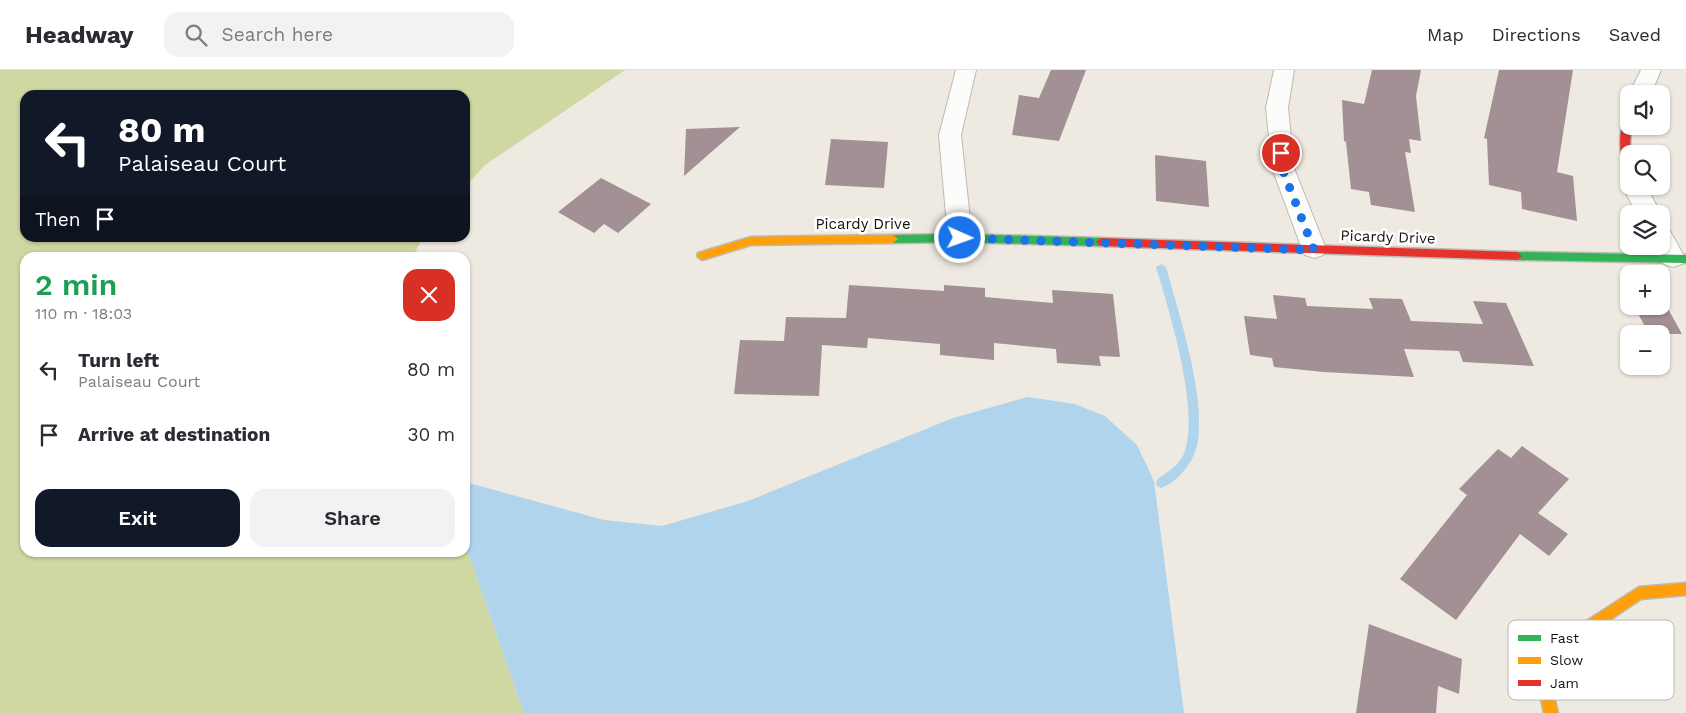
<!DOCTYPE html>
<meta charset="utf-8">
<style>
:root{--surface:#fff;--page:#f2f2f3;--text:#2b2b33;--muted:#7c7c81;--line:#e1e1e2;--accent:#111827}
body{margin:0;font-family:"Work Sans",sans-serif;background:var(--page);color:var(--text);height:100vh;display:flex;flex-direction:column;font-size:19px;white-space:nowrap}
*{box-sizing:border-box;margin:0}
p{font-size:16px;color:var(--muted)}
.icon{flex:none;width:28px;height:28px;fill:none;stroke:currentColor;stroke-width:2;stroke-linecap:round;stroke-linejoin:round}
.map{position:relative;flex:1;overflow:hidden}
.side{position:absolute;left:20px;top:182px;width:450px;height:305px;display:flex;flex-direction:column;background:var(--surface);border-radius:15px;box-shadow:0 1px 4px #0004}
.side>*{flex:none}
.hud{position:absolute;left:20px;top:20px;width:450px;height:152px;border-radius:15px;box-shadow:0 1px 4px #0004;background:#111827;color:#fff;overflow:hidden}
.controls{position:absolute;left:1620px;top:15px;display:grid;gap:10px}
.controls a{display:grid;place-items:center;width:50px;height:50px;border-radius:10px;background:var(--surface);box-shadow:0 1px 4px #0004;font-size:25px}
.pin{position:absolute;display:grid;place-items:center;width:42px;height:42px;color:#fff;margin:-21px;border:2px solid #fff;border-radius:50%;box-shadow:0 1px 5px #0007}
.me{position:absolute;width:55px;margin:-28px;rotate:92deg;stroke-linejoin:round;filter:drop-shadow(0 0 4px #0008)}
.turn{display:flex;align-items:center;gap:18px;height:105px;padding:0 15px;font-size:22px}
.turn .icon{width:65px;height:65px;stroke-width:2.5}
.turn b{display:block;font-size:35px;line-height:42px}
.then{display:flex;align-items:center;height:48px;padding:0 15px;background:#0003;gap:10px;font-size:19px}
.round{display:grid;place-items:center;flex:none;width:52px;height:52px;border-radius:15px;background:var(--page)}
.head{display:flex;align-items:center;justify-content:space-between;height:85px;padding:0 15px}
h1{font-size:30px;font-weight:600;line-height:38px;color:#1e9e55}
.action{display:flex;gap:10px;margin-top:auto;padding:10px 15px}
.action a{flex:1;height:58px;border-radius:15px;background:var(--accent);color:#fff;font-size:20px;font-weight:600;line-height:58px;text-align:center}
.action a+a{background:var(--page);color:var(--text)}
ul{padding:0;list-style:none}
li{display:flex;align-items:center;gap:15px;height:65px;padding:0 15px}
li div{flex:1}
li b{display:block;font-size:19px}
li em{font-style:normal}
header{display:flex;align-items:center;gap:30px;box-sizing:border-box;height:70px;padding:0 25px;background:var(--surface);border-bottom:1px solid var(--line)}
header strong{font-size:24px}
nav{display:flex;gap:28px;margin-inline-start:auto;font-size:18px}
.search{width:350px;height:45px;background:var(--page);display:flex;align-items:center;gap:12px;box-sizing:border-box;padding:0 18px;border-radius:15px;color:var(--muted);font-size:19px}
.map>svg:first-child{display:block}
.green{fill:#cfd7a2}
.water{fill:#b0d4ec}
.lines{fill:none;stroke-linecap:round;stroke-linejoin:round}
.stream{fill:#b0d4ec;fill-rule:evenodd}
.building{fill:#a29095}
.street-casing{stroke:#bdbab2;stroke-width:2}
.fast-casing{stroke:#bdbab2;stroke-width:3}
.slow-casing{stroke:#bdbab2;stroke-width:3}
.jam-casing{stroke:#bdbab2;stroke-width:3}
.street{fill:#fcfcfa;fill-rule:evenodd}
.fast{fill:#30b455;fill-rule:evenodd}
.slow{fill:#ff9f0a;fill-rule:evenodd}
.jam{fill:#e5322d;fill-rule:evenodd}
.route{stroke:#1a73e8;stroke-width:9;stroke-dasharray:0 16.2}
.labels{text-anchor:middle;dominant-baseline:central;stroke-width:5;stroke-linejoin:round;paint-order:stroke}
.street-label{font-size:15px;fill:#14120c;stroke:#fff}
.key{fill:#fff;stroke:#b8b8b6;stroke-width:1}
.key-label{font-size:14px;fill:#14120c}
</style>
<header>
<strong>Headway</strong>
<div class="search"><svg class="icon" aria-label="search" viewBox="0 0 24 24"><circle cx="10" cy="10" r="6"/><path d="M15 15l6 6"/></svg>Search here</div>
<nav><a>Map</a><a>Directions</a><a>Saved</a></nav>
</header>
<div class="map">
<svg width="1686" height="643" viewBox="0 0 1686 643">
<rect width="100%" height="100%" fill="#eeeae1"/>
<!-- green -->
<path class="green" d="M0 0H625L485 95 465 117V25H25V168H423L412 187 25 188V482H465V474L524 643H0Z"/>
<!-- water -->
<path class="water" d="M1028 327 1075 334 1105 346 1137 375 1154 411 1184 643H524L465 474V412L604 450 662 456 748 431 953 348Z"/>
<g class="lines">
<!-- stream -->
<path class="stream" d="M1161 194 1166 197C1179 245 1205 322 1198 371 1195 390 1180 411 1161 418L1157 416 1156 413 1157 410C1165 403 1178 396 1183 386 1202 345 1169 241 1156 197Z"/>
</g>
<!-- building -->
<g class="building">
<path d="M1051 0H1086L1059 71 1012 65 1019 25 1039 28Z"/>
<path d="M1372 0H1421L1416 26 1421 71 1409 69 1411 83 1405 82 1415 142 1371 135 1369 122 1351 119 1346 72 1344 71 1342 30 1364 34Z"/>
<path d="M1499 0H1573L1557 102 1573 106 1577 151 1522 139 1521 122 1489 115 1487 69 1484 68Z"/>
<path d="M740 57 684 106 686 59Z"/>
<path d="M831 69 888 72 884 118 825 115Z"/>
<path d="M1155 85 1206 91 1209 137 1156 131Z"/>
<path d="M601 108 651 134 618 163 604 154 594 163 558 142Z"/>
<path d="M849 215 944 221V215L985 218V227L1053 233 1052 220 1113 224 1120 287 1099 286 1101 296 1057 293 1056 279 994 273V290L940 285V274L868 268 867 278 822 275 819 326 734 324 740 270 784 271 786 247 846 248Z"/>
<path d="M1273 225 1305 228 1307 236 1373 239 1369 228 1402 229 1411 251 1483 254 1473 231 1506 233 1534 296 1463 292 1459 281 1404 279 1414 307 1324 302 1274 297 1272 288 1250 285 1244 246 1277 249Z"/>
<path d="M1634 236 1667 237 1682 264H1649Z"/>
<path d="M1522 376 1569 409 1538 443 1568 464 1549 486 1520 464 1456 550 1400 509 1467 425 1459 419 1498 379 1511 388Z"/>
<path d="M1369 554 1462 589 1459 624 1438 616 1436 643H1356Z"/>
</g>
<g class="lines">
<!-- street casing -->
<g class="street-casing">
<g id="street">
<path d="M956 0H976L961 65 972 168 969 174 960 177 951 174 948 168 939 65Z"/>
<path d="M1274 0H1294L1288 38 1294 98 1326 179 1323 185 1314 188 1305 185 1302 179 1272 98 1266 38Z"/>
<path d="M1641 0H1661L1651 24H1629Z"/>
<path d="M1629 109V116H1646L1661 144H1637L1622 116 1626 110Z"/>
<path d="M1661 158 1670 161 1685 188 1682 194 1673 197 1664 194 1654 176H1661Z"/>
</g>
</g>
<!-- fast casing -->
<g class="fast-casing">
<g id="fast">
<path d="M960 164 1101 168 1106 172 1101 176 960 172 893 173 888 169 893 165Z"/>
<path d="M1517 182 1686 185V193L1517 190 1512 186Z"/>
</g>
</g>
<!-- slow casing -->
<g class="slow-casing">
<g id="slow">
<path d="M893 165 898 169 893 173 751 175 702 190 697 186 698 183 751 167Z"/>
<path d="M1686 513V525L1641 529 1595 560 1555 630 1558 643H1544L1541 629 1543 624 1585 552 1639 517Z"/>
</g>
</g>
<!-- jam casing -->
<g class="jam-casing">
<g id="jam">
<path d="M1629 46V56H1631L1629 101 1624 98C1620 81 1617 63 1626 47Z"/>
<path d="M1101 168 1517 182 1522 186 1517 190 1101 176 1096 172Z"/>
</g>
</g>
<!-- street -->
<use href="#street" class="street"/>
<!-- fast -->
<use href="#fast" class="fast"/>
<!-- slow -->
<use href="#slow" class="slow"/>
<!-- jam -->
<use href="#jam" class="jam"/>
</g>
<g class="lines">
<!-- route -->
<path class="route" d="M960 168 1314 180 1282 98 1281 83"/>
</g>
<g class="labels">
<!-- street labels -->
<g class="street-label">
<text x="863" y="154">Picardy Drive</text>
<text transform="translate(1388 167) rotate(2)">Picardy Drive</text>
</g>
</g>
<!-- legend -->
<rect x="1508" y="550" width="166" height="80" rx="8" class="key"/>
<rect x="1518" y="565" width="23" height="6" fill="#30b455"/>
<rect x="1518" y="587" width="23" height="7" fill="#ff9f0a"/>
<rect x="1518" y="610" width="23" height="6" fill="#e5322d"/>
<g class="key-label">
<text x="1550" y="573">Fast</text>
<text x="1550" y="595">Slow</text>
<text x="1550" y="618">Jam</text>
</g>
</svg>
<div class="controls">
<a><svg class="icon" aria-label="sound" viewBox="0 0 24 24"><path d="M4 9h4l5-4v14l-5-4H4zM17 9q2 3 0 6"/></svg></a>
<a><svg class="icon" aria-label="search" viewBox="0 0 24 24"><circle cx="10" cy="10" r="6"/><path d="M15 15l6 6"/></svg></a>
<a><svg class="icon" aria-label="layers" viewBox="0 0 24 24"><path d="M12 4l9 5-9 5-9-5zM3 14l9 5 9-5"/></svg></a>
<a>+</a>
<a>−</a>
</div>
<div class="pin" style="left:1281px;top:83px;background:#d93025"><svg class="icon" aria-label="arrive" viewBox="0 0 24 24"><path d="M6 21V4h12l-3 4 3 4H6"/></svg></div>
<svg class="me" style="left:960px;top:168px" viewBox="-20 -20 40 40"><circle r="17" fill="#1a73e8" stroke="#fff" stroke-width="3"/><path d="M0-11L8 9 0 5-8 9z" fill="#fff"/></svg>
<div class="hud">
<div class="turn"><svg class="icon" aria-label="left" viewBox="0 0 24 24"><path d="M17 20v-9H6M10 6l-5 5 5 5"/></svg><div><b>80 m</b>Palaiseau Court</div></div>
<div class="then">Then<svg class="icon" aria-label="arrive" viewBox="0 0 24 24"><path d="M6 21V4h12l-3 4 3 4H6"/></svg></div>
</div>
<section class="side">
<div class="head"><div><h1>2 min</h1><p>110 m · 18:03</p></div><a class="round" style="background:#d93025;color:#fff"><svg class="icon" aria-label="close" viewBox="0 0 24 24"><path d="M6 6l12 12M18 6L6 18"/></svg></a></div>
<ul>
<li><svg class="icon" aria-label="left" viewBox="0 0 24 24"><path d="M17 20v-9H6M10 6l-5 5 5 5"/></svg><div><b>Turn left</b><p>Palaiseau Court</p></div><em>80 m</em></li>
<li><svg class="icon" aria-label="arrive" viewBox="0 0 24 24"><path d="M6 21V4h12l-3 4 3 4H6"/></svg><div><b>Arrive at destination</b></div><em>30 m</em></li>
</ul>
<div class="action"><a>Exit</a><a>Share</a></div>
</section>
</div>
